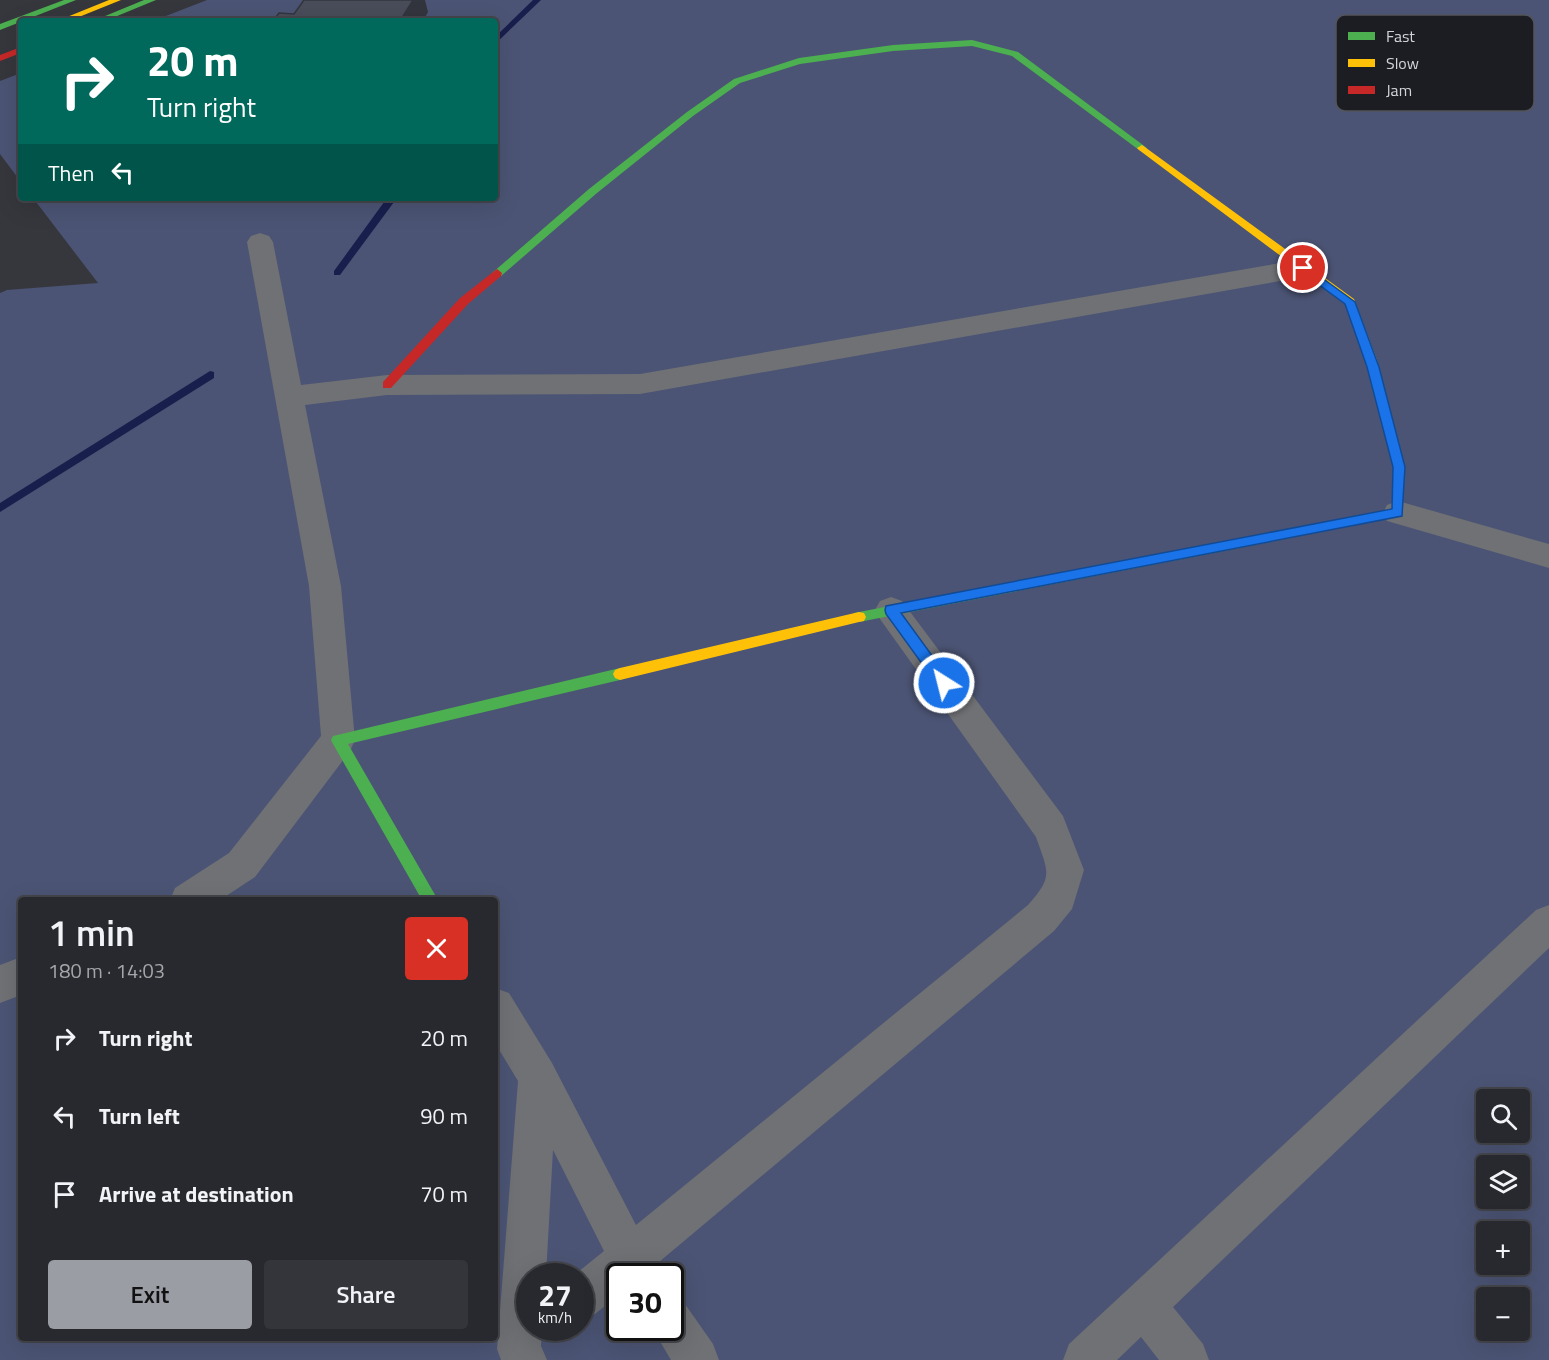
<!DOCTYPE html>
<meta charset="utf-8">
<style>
:root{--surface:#28292e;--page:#34353a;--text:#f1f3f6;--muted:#a5a6aa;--line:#44454a;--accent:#9b9da4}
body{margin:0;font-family:"Titillium Web",sans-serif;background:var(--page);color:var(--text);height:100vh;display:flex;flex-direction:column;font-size:22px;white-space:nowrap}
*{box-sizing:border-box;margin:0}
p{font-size:20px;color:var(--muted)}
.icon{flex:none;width:33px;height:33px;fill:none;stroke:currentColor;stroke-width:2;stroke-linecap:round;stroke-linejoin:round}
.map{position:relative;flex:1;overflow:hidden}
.details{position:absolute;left:18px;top:897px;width:480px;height:444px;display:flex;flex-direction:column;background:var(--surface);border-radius:6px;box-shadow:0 6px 24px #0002,0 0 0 2px var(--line)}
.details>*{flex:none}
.banner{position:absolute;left:18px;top:18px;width:480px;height:183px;border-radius:6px;box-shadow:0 6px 24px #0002,0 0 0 2px var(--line);background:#00695c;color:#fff;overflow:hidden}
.buttons{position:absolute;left:1476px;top:1089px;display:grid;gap:12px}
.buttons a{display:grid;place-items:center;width:54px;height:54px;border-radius:6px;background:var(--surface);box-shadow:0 6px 24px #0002,0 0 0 2px var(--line);font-size:30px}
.speed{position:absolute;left:516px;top:1263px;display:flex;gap:12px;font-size:30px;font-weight:700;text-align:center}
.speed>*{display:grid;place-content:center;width:78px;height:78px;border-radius:50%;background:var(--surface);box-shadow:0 6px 24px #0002,0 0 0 2px var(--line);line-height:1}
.speed small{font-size:15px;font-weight:400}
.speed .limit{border:3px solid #111;border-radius:9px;background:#fff;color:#111}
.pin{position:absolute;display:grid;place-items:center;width:51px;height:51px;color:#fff;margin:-26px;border:3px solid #fff;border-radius:50%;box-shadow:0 2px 6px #0007}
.me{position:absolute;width:66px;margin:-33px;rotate:324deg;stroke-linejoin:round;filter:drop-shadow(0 0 4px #0008)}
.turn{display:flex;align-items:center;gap:21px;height:126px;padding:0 30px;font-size:27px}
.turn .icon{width:78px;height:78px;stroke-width:2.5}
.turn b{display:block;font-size:42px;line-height:51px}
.then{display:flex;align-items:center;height:57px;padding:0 30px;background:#0003;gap:12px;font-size:22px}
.round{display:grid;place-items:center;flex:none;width:63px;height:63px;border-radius:6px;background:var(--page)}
.head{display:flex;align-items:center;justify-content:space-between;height:102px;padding:0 30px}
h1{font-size:36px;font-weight:600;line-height:45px}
.primary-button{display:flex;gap:12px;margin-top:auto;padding:12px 30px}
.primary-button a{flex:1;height:69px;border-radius:6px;background:var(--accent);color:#111;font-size:24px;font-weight:600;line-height:69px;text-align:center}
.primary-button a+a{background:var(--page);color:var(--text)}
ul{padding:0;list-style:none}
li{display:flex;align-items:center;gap:18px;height:78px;padding:0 30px}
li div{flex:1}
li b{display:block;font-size:22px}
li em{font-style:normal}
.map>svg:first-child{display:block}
.green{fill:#4b5474;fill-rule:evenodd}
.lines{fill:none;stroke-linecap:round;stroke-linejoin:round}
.stream{fill:#181f4d;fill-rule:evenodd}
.street{fill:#6f7175;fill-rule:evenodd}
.fast{fill:#4caf50;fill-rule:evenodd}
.slow{fill:#ffc107;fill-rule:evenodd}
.jam{fill:#c62828;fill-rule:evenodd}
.shaded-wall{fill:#33353e}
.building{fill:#494c59;stroke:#33353e;stroke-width:1.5}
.route{fill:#1a73e8;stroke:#114b97;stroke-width:1.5}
.key{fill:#1c1d22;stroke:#53545a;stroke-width:1.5}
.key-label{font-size:16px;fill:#d2d4db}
</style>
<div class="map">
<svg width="1549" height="1360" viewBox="0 0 1549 1360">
<rect width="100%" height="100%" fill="#36373d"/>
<!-- green -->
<g class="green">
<path d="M207 0H1549V1360H0V293L7 290 98 283 33 198H495V21H153ZM21 900H495V1338H21ZM1486 1100H1520V1132H1486ZM1486 1166H1520V1198H1486ZM1486 1232H1520V1264H1486ZM530 1276H580V1328H530ZM620 1276H670V1328H620ZM1486 1298H1520V1330H1486Z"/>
<path d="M21 73V182L0 154V81Z"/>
</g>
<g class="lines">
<!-- stream -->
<g class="stream">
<path d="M533 0H541L495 44V37Z"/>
<path d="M387 198H397L340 275H334V271Z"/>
<path d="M210 371 214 372V378L0 512V503Z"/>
</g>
<!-- street -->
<g class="street">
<path d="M260 233 269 236 273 242 301 385 387 375 640 374 1303 259 1312 262 1316 268 1312 274 1303 277 640 394 387 395 305 405 341 586 355 740 350 751 255 877 220 900H170L175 888 229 853 321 736 309 586 247 242 251 236Z"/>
<path d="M1398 501 1549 544V568L1387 521 1383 513 1387 505Z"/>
<path d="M891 597 902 601 1063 816 1084 870 1072 909 1054 931 659 1262 664 1276H620V1294L595 1314 580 1321V1276H573L604 1251 553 1150 546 1276H530V1328H542L541 1346 547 1360H501L497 1349 518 1081 495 1043V988L509 993 552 1063 636 1225 1028 905C1054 876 1048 872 1036 837L880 619 875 610 880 601Z"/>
<path d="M1549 905V948L1173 1307 1203 1344 1209 1360H1159L1141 1337 1117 1360H1063L1069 1344 1536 910Z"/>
<path d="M21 957V995L0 1003V965Z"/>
<path d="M670 1297 685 1304 713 1344 719 1360H671L652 1328H670Z"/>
</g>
<!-- fast -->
<g class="fast">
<path d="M64 0H76L0 30V24Z"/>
<path d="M144 0H156L105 21H93Z"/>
<path d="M972 40 1018 52 1147 148 1142 151 1139 150 1012 56 972 46 893 51 800 64 740 83 693 116 597 193 501 276H493L492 273 589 189 687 112 734 79 799 58 893 45Z"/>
<path d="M1371 356 1377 360 1405 467 1402 516 859 622 854 621 852 617 854 613 859 612 1392 509 1393 467 1365 360Z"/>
<path d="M620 668 625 670 627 674 625 678 620 680 348 744 438 900H422L333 744 331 740 333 736Z"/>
</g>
<!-- slow -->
<g class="slow">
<path d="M109 0H121L69 21H57Z"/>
<path d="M1142 145 1354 299 1377 360 1375 363 1371 364 1365 360 1345 304 1139 150 1137 148Z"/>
<path d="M859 612 864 613 866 617 864 621 859 622 620 680 615 678 613 674 615 670 620 668Z"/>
</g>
<!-- jam -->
<g class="jam">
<path d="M21 47V53L0 61V55Z"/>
<path d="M497 269 502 273 501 276 468 304 391 388H383V382L460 298Z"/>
</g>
</g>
<!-- shaded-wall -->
<path class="shaded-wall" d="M408 0H425L428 12 423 21H400Z"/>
<!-- building -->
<path class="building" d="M304 0H413L400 21H273L279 13 294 14Z"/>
<!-- route -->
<path class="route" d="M1303 264 1355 302 1379 367 1405 467 1402 516 901 613 949 679 951 683 949 687H939L886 614 885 610 886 606 1392 509 1393 467 1367 367 1345 304 1299 270V265Z"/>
<!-- legend -->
<rect x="1336" y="15" width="198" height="96" rx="9" class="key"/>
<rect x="1348" y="32" width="27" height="8" fill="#4caf50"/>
<rect x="1348" y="59" width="27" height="8" fill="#ffc107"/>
<rect x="1348" y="86" width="27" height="8" fill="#c62828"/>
<g class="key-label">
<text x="1386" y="42">Fast</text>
<text x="1386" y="69">Slow</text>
<text x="1386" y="96">Jam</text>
</g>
</svg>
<div class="buttons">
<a><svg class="icon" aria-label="search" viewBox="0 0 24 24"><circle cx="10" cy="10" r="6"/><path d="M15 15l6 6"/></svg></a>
<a><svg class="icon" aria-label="layers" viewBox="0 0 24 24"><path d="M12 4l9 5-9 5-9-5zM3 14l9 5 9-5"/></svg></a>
<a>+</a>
<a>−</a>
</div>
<div class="speed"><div>27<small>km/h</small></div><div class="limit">30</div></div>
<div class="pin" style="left:1303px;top:268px;background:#d93025"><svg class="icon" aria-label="arrive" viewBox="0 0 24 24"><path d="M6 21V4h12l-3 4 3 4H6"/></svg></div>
<svg class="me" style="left:944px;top:683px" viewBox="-20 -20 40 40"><circle r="17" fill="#1a73e8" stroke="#fff" stroke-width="3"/><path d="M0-11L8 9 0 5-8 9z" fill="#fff"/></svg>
<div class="banner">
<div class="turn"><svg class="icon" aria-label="right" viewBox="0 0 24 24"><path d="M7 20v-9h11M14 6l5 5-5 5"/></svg><div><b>20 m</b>Turn right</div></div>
<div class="then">Then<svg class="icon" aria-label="left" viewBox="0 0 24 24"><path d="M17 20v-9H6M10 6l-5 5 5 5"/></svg></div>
</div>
<section class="details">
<div class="head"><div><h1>1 min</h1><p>180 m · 14:03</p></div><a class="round" style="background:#d93025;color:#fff"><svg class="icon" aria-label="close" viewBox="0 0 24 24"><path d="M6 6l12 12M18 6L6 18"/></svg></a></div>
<ul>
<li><svg class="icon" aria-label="right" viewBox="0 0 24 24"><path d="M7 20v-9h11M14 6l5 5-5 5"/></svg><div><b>Turn right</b></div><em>20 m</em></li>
<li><svg class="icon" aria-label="left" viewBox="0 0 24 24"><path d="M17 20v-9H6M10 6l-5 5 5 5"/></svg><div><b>Turn left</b></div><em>90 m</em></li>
<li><svg class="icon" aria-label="arrive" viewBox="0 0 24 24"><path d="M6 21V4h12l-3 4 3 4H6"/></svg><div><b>Arrive at destination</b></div><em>70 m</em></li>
</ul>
<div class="primary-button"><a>Exit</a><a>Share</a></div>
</section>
</div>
